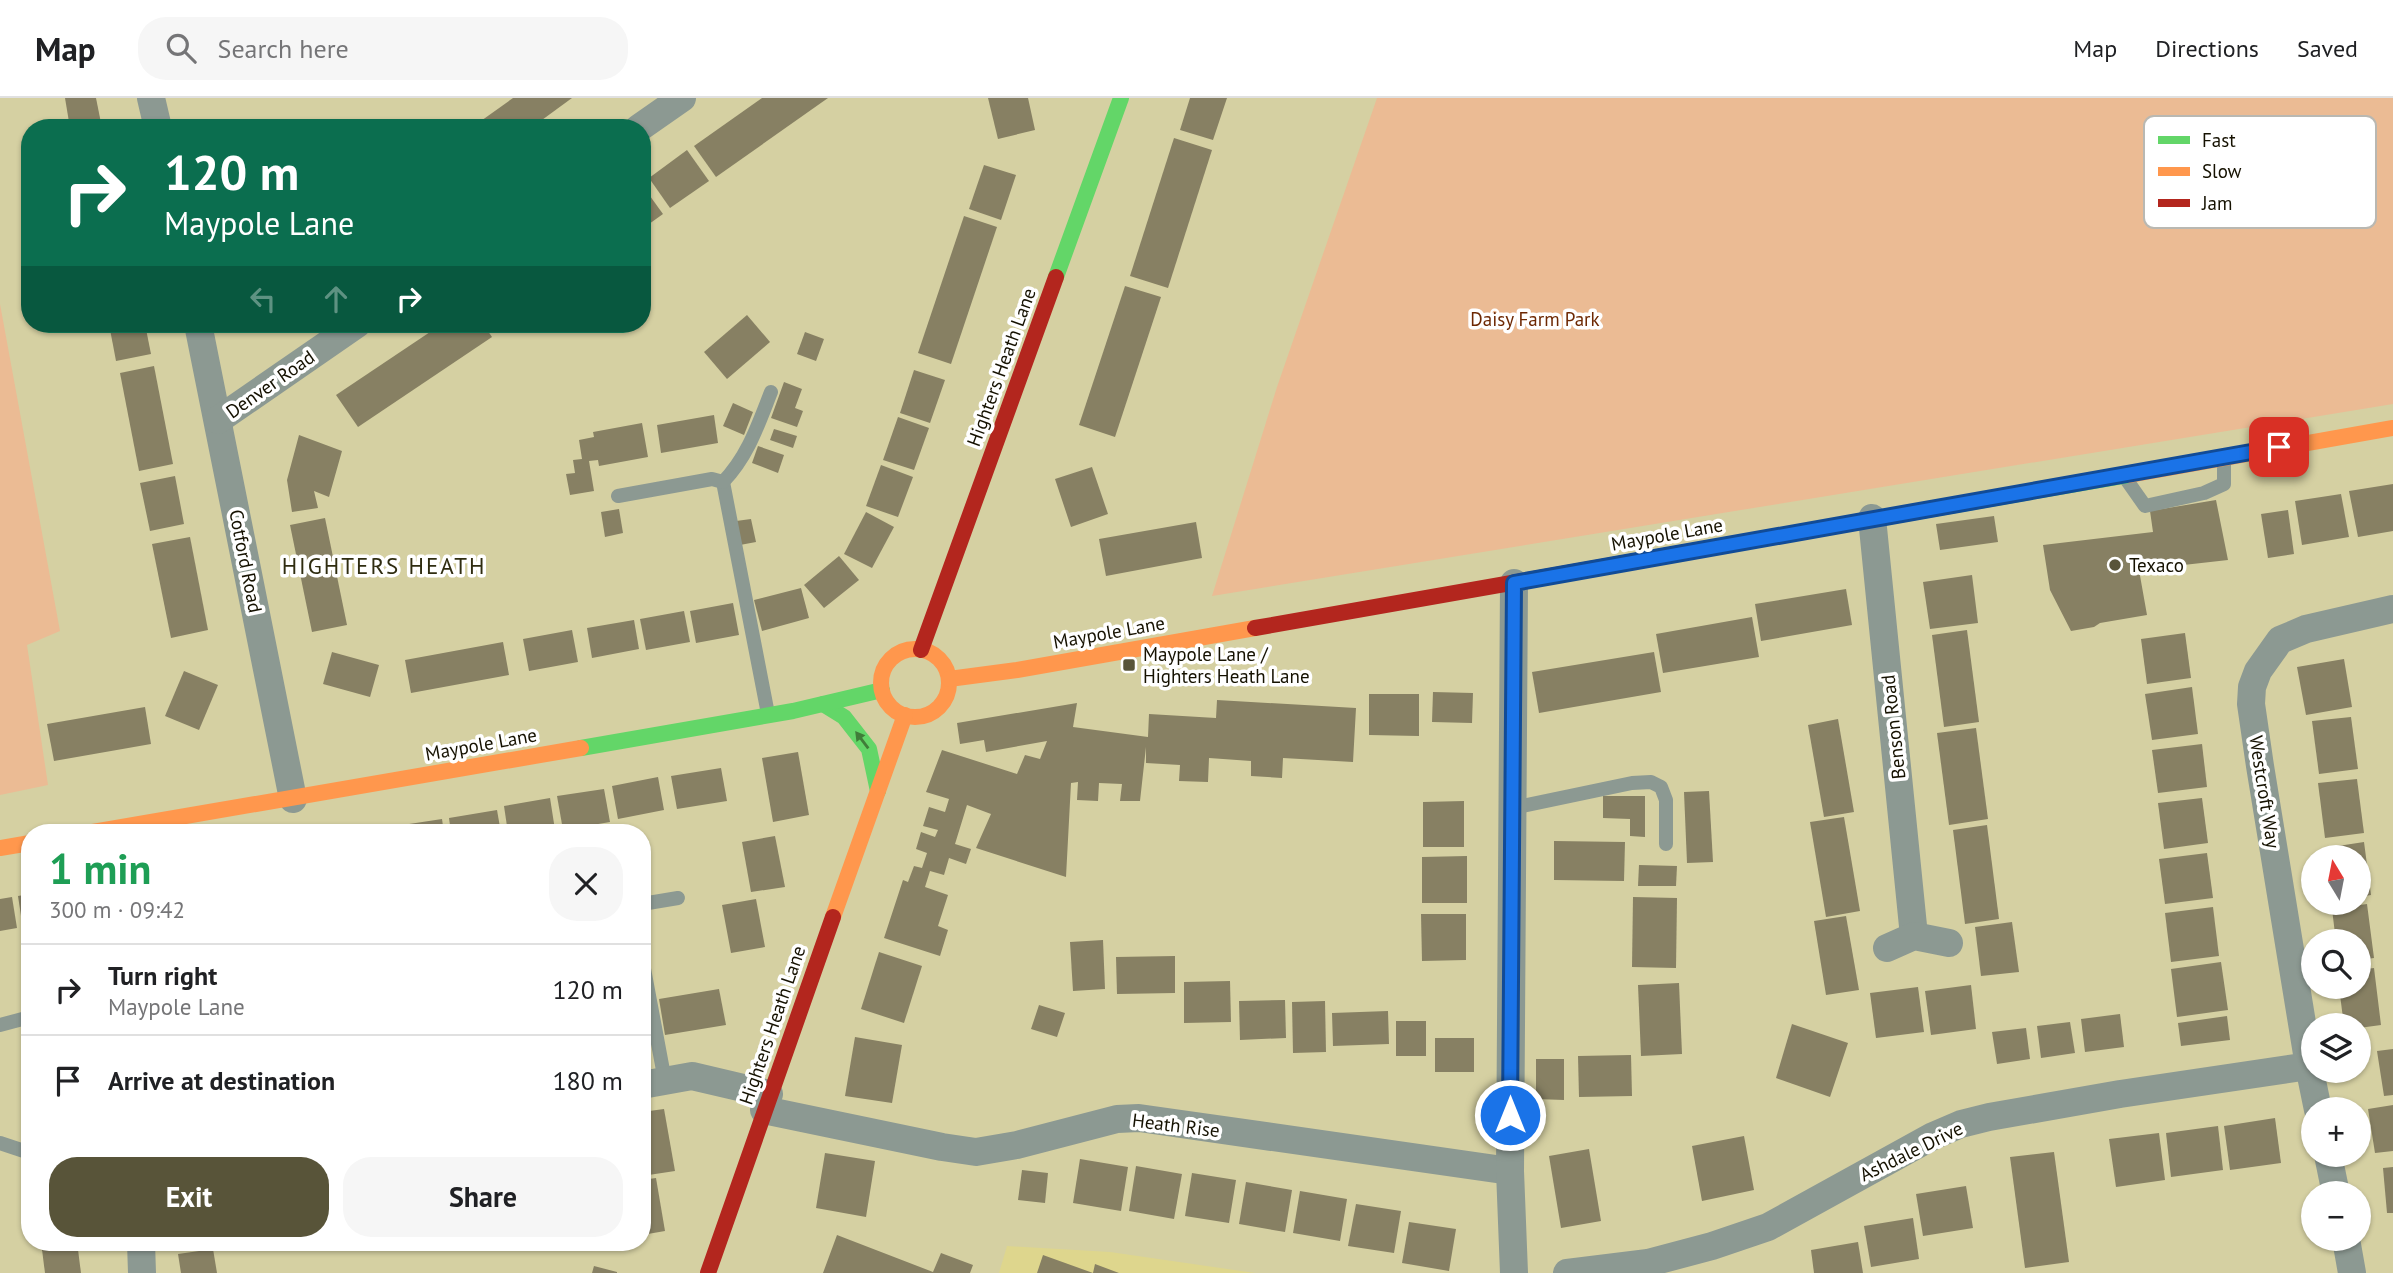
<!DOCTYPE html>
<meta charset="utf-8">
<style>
:root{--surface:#fff;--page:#f6f6f6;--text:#202124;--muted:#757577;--line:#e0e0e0;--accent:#585439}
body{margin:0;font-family:"PT Sans",sans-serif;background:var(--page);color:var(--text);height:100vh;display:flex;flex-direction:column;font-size:26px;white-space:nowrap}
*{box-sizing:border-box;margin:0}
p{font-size:23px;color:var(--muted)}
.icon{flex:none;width:38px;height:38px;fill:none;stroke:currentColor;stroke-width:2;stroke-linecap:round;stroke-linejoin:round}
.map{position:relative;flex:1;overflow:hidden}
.sheet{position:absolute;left:21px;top:726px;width:630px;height:427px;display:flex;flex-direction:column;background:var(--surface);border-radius:28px;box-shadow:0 2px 5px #0004}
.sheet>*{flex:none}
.top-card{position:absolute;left:21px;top:21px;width:630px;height:214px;border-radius:28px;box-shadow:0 2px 5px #0004;background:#0b6e4f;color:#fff;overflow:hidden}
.needle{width:46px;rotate:350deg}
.tools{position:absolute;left:2301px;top:747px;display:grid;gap:14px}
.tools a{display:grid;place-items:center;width:70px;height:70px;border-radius:50%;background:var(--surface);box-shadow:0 2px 5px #0004;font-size:35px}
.pin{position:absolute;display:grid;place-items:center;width:60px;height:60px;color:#fff;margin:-30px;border-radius:14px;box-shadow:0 4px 10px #0006}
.me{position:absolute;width:77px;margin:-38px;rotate:0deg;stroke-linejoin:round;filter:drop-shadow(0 0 5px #0008)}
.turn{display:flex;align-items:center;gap:24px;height:147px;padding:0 28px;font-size:32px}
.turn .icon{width:91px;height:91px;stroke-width:2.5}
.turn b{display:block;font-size:49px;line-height:60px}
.lanes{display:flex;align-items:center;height:66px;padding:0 28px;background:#0003;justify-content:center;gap:35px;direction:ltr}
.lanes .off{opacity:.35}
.round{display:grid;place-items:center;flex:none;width:74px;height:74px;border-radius:28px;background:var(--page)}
.head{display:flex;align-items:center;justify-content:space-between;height:119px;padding:0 28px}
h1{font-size:42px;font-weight:700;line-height:52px;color:#1e9e55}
.cta{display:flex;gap:14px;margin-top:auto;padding:14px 28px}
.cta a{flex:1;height:80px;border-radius:28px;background:var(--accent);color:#fff;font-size:28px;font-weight:700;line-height:80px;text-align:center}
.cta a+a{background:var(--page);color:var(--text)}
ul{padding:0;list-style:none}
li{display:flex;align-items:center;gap:21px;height:91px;padding:0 28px;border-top:2px solid var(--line)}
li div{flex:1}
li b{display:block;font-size:26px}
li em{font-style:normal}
header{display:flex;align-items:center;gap:42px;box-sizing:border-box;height:98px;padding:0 35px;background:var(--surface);border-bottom:2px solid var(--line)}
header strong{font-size:33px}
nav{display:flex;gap:38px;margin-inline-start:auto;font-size:24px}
.search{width:490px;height:63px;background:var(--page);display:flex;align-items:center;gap:18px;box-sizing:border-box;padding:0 24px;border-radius:28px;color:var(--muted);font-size:26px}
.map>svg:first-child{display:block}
.built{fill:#ded68d}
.green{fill:#ebbb94}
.building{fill:#878063}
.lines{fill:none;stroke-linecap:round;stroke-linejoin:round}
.lane{stroke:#8c9992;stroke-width:14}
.street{stroke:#8c9992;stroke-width:28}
.fast{stroke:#63d668;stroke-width:16}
.slow{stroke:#ff974d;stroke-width:16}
.jam{stroke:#b3261e;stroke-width:16}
.oneway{fill:#407d39}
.route-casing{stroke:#114b97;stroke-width:18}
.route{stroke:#1a73e8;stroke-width:12}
.poi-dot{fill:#585439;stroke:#fff;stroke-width:2.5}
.labels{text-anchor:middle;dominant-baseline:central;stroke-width:7;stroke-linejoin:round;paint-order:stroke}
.park-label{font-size:19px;fill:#6d2803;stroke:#fff}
.street-label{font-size:19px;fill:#151100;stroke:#fff}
.poi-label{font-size:19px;fill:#151100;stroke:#fff;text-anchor:start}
.quarter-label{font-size:23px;letter-spacing:2px;fill:#2f2c10;stroke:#fff}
.key{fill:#fff;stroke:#b9b8b2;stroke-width:2}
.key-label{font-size:19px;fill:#151100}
</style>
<header>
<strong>Map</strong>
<div class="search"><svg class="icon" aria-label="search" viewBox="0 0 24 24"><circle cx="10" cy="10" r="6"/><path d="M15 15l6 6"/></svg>Search here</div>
<nav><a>Map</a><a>Directions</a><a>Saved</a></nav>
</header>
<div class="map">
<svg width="2393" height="1175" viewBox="0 0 2393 1175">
<rect width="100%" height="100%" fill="#d5d0a2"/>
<!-- built -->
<path class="built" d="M1007 1148 1110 1154 1255 1175H999Z"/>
<!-- green -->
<g class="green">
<path d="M1377 0H2393V306L1212 498 1277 289Z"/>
<path d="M0 206 60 533 27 547 48 687 0 697Z"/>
</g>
<!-- building -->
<g class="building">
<path d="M65 0H96L102 30H70Z"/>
<path d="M513 0H572L531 30H471Z"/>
<path d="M762 0H828L716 79 694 48Z"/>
<path d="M988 0H1028L1035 32 998 41Z"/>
<path d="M1190 0H1227L1213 42 1180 32Z"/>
<path d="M1174 40 1212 52 1168 190 1130 178Z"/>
<path d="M687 52 709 83 670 110 649 80Z"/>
<path d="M984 67 1016 77 1001 122 969 111Z"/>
<path d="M642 87 663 116 642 131Z"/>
<path d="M964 118 997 129 951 266 918 255Z"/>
<path d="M1125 188 1161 199 1115 339 1079 327Z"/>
<path d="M747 217 770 244 727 281 704 254Z"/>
<path d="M109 226H145L151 256 116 263Z"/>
<path d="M442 226H483L492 239 358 329 336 297Z"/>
<path d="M805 234 824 241 816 263 797 256Z"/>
<path d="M154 268 173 366 139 373 120 275Z"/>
<path d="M914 272 945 282 930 325 900 315Z"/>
<path d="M784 284 802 291 795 310 803 313 797 329 771 320Z"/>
<path d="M733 305 753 314 744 337 723 328Z"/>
<path d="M714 317 718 345 661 355 657 327Z"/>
<path d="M898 319 929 330 914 372 883 362Z"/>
<path d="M642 325 648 359 599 368 598 362 589 363 594 393 570 397 566 376 575 375 573 362 582 361 579 342 594 339 593 334Z"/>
<path d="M774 331 797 338 793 350 770 342Z"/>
<path d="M299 337 342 353 329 399 314 393 318 410 292 414 287 382Z"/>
<path d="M758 348 784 357 778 375 752 365Z"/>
<path d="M881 367 913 379 898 419 866 408Z"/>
<path d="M1092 369 1108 416 1071 429 1055 381Z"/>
<path d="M175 378 184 426 150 433 140 385Z"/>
<path d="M2393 386V433L2358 439 2349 393Z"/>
<path d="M2341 396 2349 439 2302 447 2295 403Z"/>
<path d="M2216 402 2228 462 2139 472 2147 517 2100 525 2094 529 2071 533 2050 492 2043 447 2153 434 2150 413Z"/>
<path d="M619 411 623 435 605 439 601 414Z"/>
<path d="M2288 412 2294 456 2268 460 2261 416Z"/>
<path d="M866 414 894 429 872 470 844 456Z"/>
<path d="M1994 418 1998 444 1940 452 1936 426Z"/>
<path d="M325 420 347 527 312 534 290 427Z"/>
<path d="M751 421 756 444 740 447 736 423Z"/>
<path d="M1196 424 1202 460 1106 478 1099 441Z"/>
<path d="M190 439 208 532 171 540 152 446Z"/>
<path d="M839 458 859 482 824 510 804 487Z"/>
<path d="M1972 477 1978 525 1930 531 1923 484Z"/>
<path d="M801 490 809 520 762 533 754 502Z"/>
<path d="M1846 491 1852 527 1761 543 1755 506Z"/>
<path d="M733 505 739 537 696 545 690 513Z"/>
<path d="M684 513 690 544 646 552 640 521Z"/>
<path d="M1752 519 1759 559 1663 575 1656 536Z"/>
<path d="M634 522 639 551 592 560 587 530Z"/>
<path d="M572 532 578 564 529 573 523 541Z"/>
<path d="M1967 532 1979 624 1944 629 1932 537Z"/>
<path d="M2185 535 2191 580 2147 586 2141 541Z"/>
<path d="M503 544 509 577 411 595 405 562Z"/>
<path d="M332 554 379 567 370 599 323 586Z"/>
<path d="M1654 554 1661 594 1539 615 1532 574Z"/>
<path d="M2344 561 2352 609 2306 617 2297 569Z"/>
<path d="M184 573 218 587 199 632 165 618Z"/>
<path d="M2192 589 2198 636 2152 642 2145 596Z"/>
<path d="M1433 594 1473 595 1472 625 1432 624Z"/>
<path d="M1369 596H1419V638L1369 637Z"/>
<path d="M1217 602 1356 610 1353 664 1283 660 1282 680 1251 678V663L1209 660 1208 684 1179 683 1180 667 1146 665V649L1140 703H1120L1122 686 1099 685 1098 703 1077 702 1078 684 1071 685 1066 779 976 750 991 716 967 707 955 746 971 751 966 766 949 760 944 777 930 773 925 789 948 797 938 828 948 832 940 858 884 840 903 782 908 784 914 768 922 770 927 755 916 751 921 734 935 739 938 732 923 728 929 709 945 714 949 701 926 694 942 652 1017 676 1025 657 1040 661 1047 643 986 654 984 642 960 646 957 625 1077 605 1073 629 1148 639 1149 616 1216 620Z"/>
<path d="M145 609 151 646 54 663 47 626Z"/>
<path d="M2351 619 2358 671 2319 676 2312 623Z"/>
<path d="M1838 621 1854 714 1824 719 1808 627Z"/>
<path d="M1976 630 1988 721 1949 727 1937 635Z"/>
<path d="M2202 646 2207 689 2158 695 2152 652Z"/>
<path d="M798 654 809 717 773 724 762 660Z"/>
<path d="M721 670 727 703 677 711 671 678Z"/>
<path d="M658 679 664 712 618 721 612 688Z"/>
<path d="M2357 681 2364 735 2325 740 2318 685Z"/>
<path d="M604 691 610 724 563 732 557 698Z"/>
<path d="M1709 693 1713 764 1687 765 1684 694Z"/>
<path d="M1603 698H1645V739L1630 738V721L1603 720Z"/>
<path d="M550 700 555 732 540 735H508L504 708Z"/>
<path d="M2202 700 2208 745 2164 751 2158 705Z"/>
<path d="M1464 703V749H1423V704Z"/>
<path d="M497 712 501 735H451L449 720Z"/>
<path d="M1844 719 1860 813 1826 819 1810 724Z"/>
<path d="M442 721 444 735H397L396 728Z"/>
<path d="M1987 727 1999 821 1965 826 1953 732Z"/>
<path d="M775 738 785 789 751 794 742 744Z"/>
<path d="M1554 743 1625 744 1624 783 1554 782Z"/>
<path d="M2364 744 2371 797 2359 799V760H2326L2325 750Z"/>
<path d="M2207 755 2213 800 2165 806 2159 761Z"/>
<path d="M1467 758V805H1422V759Z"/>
<path d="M1639 767 1677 768 1676 788H1638Z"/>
<path d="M30 796V830L23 831 18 798Z"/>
<path d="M12 799 17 830 0 833V801Z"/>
<path d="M1633 799 1677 800 1676 870 1632 869Z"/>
<path d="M756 801 765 849 731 855 722 807Z"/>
<path d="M2367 806 2374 860 2359 862V844H2336L2332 811Z"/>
<path d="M2213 809 2219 858 2171 864 2165 815Z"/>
<path d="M1421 816H1466V862L1422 863Z"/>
<path d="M1846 818 1859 892 1826 897 1814 823Z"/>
<path d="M2012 824 2019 874 1981 878 1975 829Z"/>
<path d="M1103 842 1105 891 1073 893 1070 844Z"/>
<path d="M879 854 922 868 904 925 861 911Z"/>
<path d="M1175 858V895L1117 896 1116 859Z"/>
<path d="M2221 864 2228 912 2177 919 2171 871Z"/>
<path d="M2374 870 2381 927 2359 930V928H2344L2339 889H2359V872Z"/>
<path d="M1230 883 1231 924 1184 925V884Z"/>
<path d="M1679 885 1682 956 1641 958 1638 887Z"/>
<path d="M1971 887 1976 931 1931 937 1925 893Z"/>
<path d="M1918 889 1924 934 1876 940 1870 895Z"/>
<path d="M719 891 726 927 665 937 659 901Z"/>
<path d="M1285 902 1286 940 1240 942 1239 903Z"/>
<path d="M1325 903 1326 954 1293 955 1292 904Z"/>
<path d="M1039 907 1065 915 1057 939 1031 931Z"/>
<path d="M642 909 649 941 642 942Z"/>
<path d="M1388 913 1389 946 1333 948 1332 915Z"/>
<path d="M2120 916 2124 949 2085 954 2081 921Z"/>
<path d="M2227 918 2230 942 2181 948 2178 925Z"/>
<rect x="1396" y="923" width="30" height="35"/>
<path d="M2070 924 2075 955 2041 960 2037 928Z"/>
<path d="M1792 926 1848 945 1830 999 1776 980Z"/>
<path d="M2026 930 2030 961 1997 966 1992 934Z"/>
<path d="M855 939 902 947 892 1005 845 998Z"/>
<rect x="1435" y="940" width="39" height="34"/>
<path d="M2393 951V997L2384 998 2377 953Z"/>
<path d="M1631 957 1632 998 1579 999 1578 958Z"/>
<path d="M1536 961H1564V1002L1536 1001Z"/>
<path d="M2393 1007V1053L2375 1055 2368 1011Z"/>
<path d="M664 1011 675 1073 642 1078V1014Z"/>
<path d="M2275 1020 2281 1065 2230 1072 2224 1028Z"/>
<path d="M2218 1028 2223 1072 2171 1079 2166 1035Z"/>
<path d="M2159 1035 2165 1082 2116 1089 2109 1041Z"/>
<path d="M1744 1038 1754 1092 1702 1103 1692 1048Z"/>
<path d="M1589 1051 1601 1123 1561 1130 1549 1058Z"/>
<path d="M2054 1054 2069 1164 2025 1170 2010 1059Z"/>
<path d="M825 1055 875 1063 866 1119 816 1110Z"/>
<path d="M1080 1061 1128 1069 1121 1113 1073 1105Z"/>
<path d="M1136 1068 1182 1076 1174 1121 1129 1113Z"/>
<path d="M2393 1069V1115H2387L2383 1070Z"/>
<path d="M1022 1072 1048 1075 1045 1105 1018 1102Z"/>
<path d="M1192 1075 1236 1082 1229 1125 1185 1118Z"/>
<path d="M656 1080 665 1133 642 1137V1082Z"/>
<path d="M1246 1084 1292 1092 1285 1134 1239 1126Z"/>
<path d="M1966 1088 1973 1130 1923 1138 1916 1096Z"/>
<path d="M1300 1093 1347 1101 1340 1143 1293 1135Z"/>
<path d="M1356 1106 1401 1113 1394 1155 1348 1148Z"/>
<path d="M1913 1120 1919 1161 1871 1169 1864 1128Z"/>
<path d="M1409 1124 1456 1131 1449 1173 1402 1165Z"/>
<path d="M837 1137 933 1174 941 1155 973 1167 970 1175H823Z"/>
<path d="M41 1144H77L81 1175H45Z"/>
<path d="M1858 1144 1863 1175H1814L1811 1152Z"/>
<path d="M213 1151 217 1175H181L178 1156Z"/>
<path d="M1043 1157 1093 1175 1095 1166 1119 1175H1037Z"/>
<path d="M594 1168 617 1174V1175H592Z"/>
</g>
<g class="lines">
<!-- lane -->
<g class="lane">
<path d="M2126 381 2145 408 2204 395 2224 386V360"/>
<path d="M723 384 768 616"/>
<path d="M618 398 712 381 723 384C748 358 758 327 771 294"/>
<path d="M1513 710 1632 685 1651 684 1661 689 1666 702V746"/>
<path d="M642 806 678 800"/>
<path d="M642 860 665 983"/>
<path d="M0 927 30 919"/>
<path d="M0 1045 30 1055"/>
</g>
<!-- street -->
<g class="street">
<path d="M151 0 158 30"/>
<path d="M639 30 682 0"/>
<path d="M198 226 293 701"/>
<path d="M218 322 357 226"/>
<path d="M1872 420 1914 838"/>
<path d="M1887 850 1914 838 1949 845"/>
<path d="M642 987 692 978 769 996"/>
<path d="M764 1012 942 1049 976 1054 1017 1047 1117 1021 1139 1020 1510 1073"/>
<path d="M2318 1012 2309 968 2260 668 2251 606 2252 589 2258 573 2280 542 2306 531 2393 511"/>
<path d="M2328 1057 2336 1096"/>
<path d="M2346 1141 2352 1175"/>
<path d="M141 1144 142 1175"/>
<path d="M1514 1175 1510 1073 1514 485"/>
<path d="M1567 1175 1648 1165 1712 1148 1768 1129 1933 1038 1961 1026 1989 1019 2120 996 2309 968"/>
</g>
<!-- fast -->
<g class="fast">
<path d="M1056 179 1121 0"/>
<path d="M1681 455 2128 377"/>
<path d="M823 606 844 619 869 651 878 693"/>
<path d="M581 650 793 613 882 592"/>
</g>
<!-- slow -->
<g class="slow">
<path d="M2128 377 2393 330"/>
<circle cx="915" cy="585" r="34"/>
<path d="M949 581 1017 572 1255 530"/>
<path d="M87 735 581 650"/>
<path d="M0 750 30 745"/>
<path d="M833 819 905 617"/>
</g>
<!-- jam -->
<g class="jam">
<path d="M1255 530 1681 455"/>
<path d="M921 552 1056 179"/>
<path d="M708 1175 833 819"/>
</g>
</g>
<!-- one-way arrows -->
<defs><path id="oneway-solid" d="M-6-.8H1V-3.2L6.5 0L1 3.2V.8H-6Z" transform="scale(1.75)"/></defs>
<use class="oneway" href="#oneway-solid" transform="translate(862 642) rotate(-127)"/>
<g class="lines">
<!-- route casing -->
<g class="route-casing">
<path id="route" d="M1510 1017 1514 485 2279 349"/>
</g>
<!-- route -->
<use href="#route" class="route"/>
</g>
<!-- markers -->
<g class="poi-dot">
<circle cx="2115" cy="467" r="7"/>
<rect x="1122" y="560" width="14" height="14" rx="3.5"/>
</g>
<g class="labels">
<!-- park labels -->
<g class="park-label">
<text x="1535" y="221">Daisy Farm Park</text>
</g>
<!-- street labels -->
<g class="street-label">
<text transform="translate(1001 269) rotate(-70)">Highters Heath Lane</text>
<text transform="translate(270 286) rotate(-35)">Denver Road</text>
<text transform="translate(1667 436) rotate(-10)">Maypole Lane</text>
<text transform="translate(246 463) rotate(79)">Cotford Road</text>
<text transform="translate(1109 534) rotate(-10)">Maypole Lane</text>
<text transform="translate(1893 629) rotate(-96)">Benson Road</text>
<text transform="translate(481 646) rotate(-10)">Maypole Lane</text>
<text transform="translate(2265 694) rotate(81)">Westcroft Way</text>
<text transform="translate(772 927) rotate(-71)">Highters Heath Lane</text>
<text transform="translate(1176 1027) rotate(7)">Heath Rise</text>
<text transform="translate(1911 1053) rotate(-26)">Ashdale Drive</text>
</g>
<!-- poi labels -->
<g class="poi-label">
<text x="2129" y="467">Texaco</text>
<text x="1143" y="556">Maypole Lane /<tspan x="1143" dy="22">Highters Heath Lane</tspan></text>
</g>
<!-- quarter labels -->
<g class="quarter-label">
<text x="384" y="467">HIGHTERS HEATH</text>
</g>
</g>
<!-- legend -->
<rect x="2144" y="18" width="232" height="112" rx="10" class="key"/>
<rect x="2158" y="38" width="32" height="8" fill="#63d668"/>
<rect x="2158" y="69" width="32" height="9" fill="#ff974d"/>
<rect x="2158" y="101" width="32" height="8" fill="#b3261e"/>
<g class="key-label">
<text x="2202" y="49">Fast</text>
<text x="2202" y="80">Slow</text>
<text x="2202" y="112">Jam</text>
</g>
</svg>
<div class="tools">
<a><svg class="needle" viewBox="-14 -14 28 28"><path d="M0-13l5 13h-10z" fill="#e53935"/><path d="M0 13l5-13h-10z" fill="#757577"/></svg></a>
<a><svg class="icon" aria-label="search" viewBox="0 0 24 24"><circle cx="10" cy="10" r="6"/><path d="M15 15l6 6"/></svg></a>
<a><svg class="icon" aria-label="layers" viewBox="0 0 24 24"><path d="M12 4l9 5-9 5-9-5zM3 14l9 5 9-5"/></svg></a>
<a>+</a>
<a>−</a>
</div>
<div class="pin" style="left:2279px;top:349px;background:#d93025"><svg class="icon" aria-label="arrive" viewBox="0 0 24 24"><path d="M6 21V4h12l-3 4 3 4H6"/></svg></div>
<svg class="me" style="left:1510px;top:1017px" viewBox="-20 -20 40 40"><circle r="17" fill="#1a73e8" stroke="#fff" stroke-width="3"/><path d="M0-11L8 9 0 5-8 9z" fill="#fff"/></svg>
<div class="top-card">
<div class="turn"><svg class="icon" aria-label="right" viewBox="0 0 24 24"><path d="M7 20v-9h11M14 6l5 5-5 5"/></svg><div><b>120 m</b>Maypole Lane</div></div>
<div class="lanes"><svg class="icon off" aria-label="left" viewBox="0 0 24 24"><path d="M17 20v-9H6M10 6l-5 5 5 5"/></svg><svg class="icon off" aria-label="ahead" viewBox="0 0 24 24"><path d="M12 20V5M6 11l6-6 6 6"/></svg><svg class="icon" aria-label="right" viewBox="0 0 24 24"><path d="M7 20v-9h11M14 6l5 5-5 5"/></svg></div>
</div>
<section class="sheet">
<div class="head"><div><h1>1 min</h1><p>300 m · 09:42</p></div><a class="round"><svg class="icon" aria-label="close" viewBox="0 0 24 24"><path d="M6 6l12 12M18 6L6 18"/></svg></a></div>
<ul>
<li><svg class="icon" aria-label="right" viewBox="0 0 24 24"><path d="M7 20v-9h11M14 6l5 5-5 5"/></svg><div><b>Turn right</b><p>Maypole Lane</p></div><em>120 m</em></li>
<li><svg class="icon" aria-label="arrive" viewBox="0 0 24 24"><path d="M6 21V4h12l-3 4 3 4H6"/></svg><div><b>Arrive at destination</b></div><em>180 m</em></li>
</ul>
<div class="cta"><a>Exit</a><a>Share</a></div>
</section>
</div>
